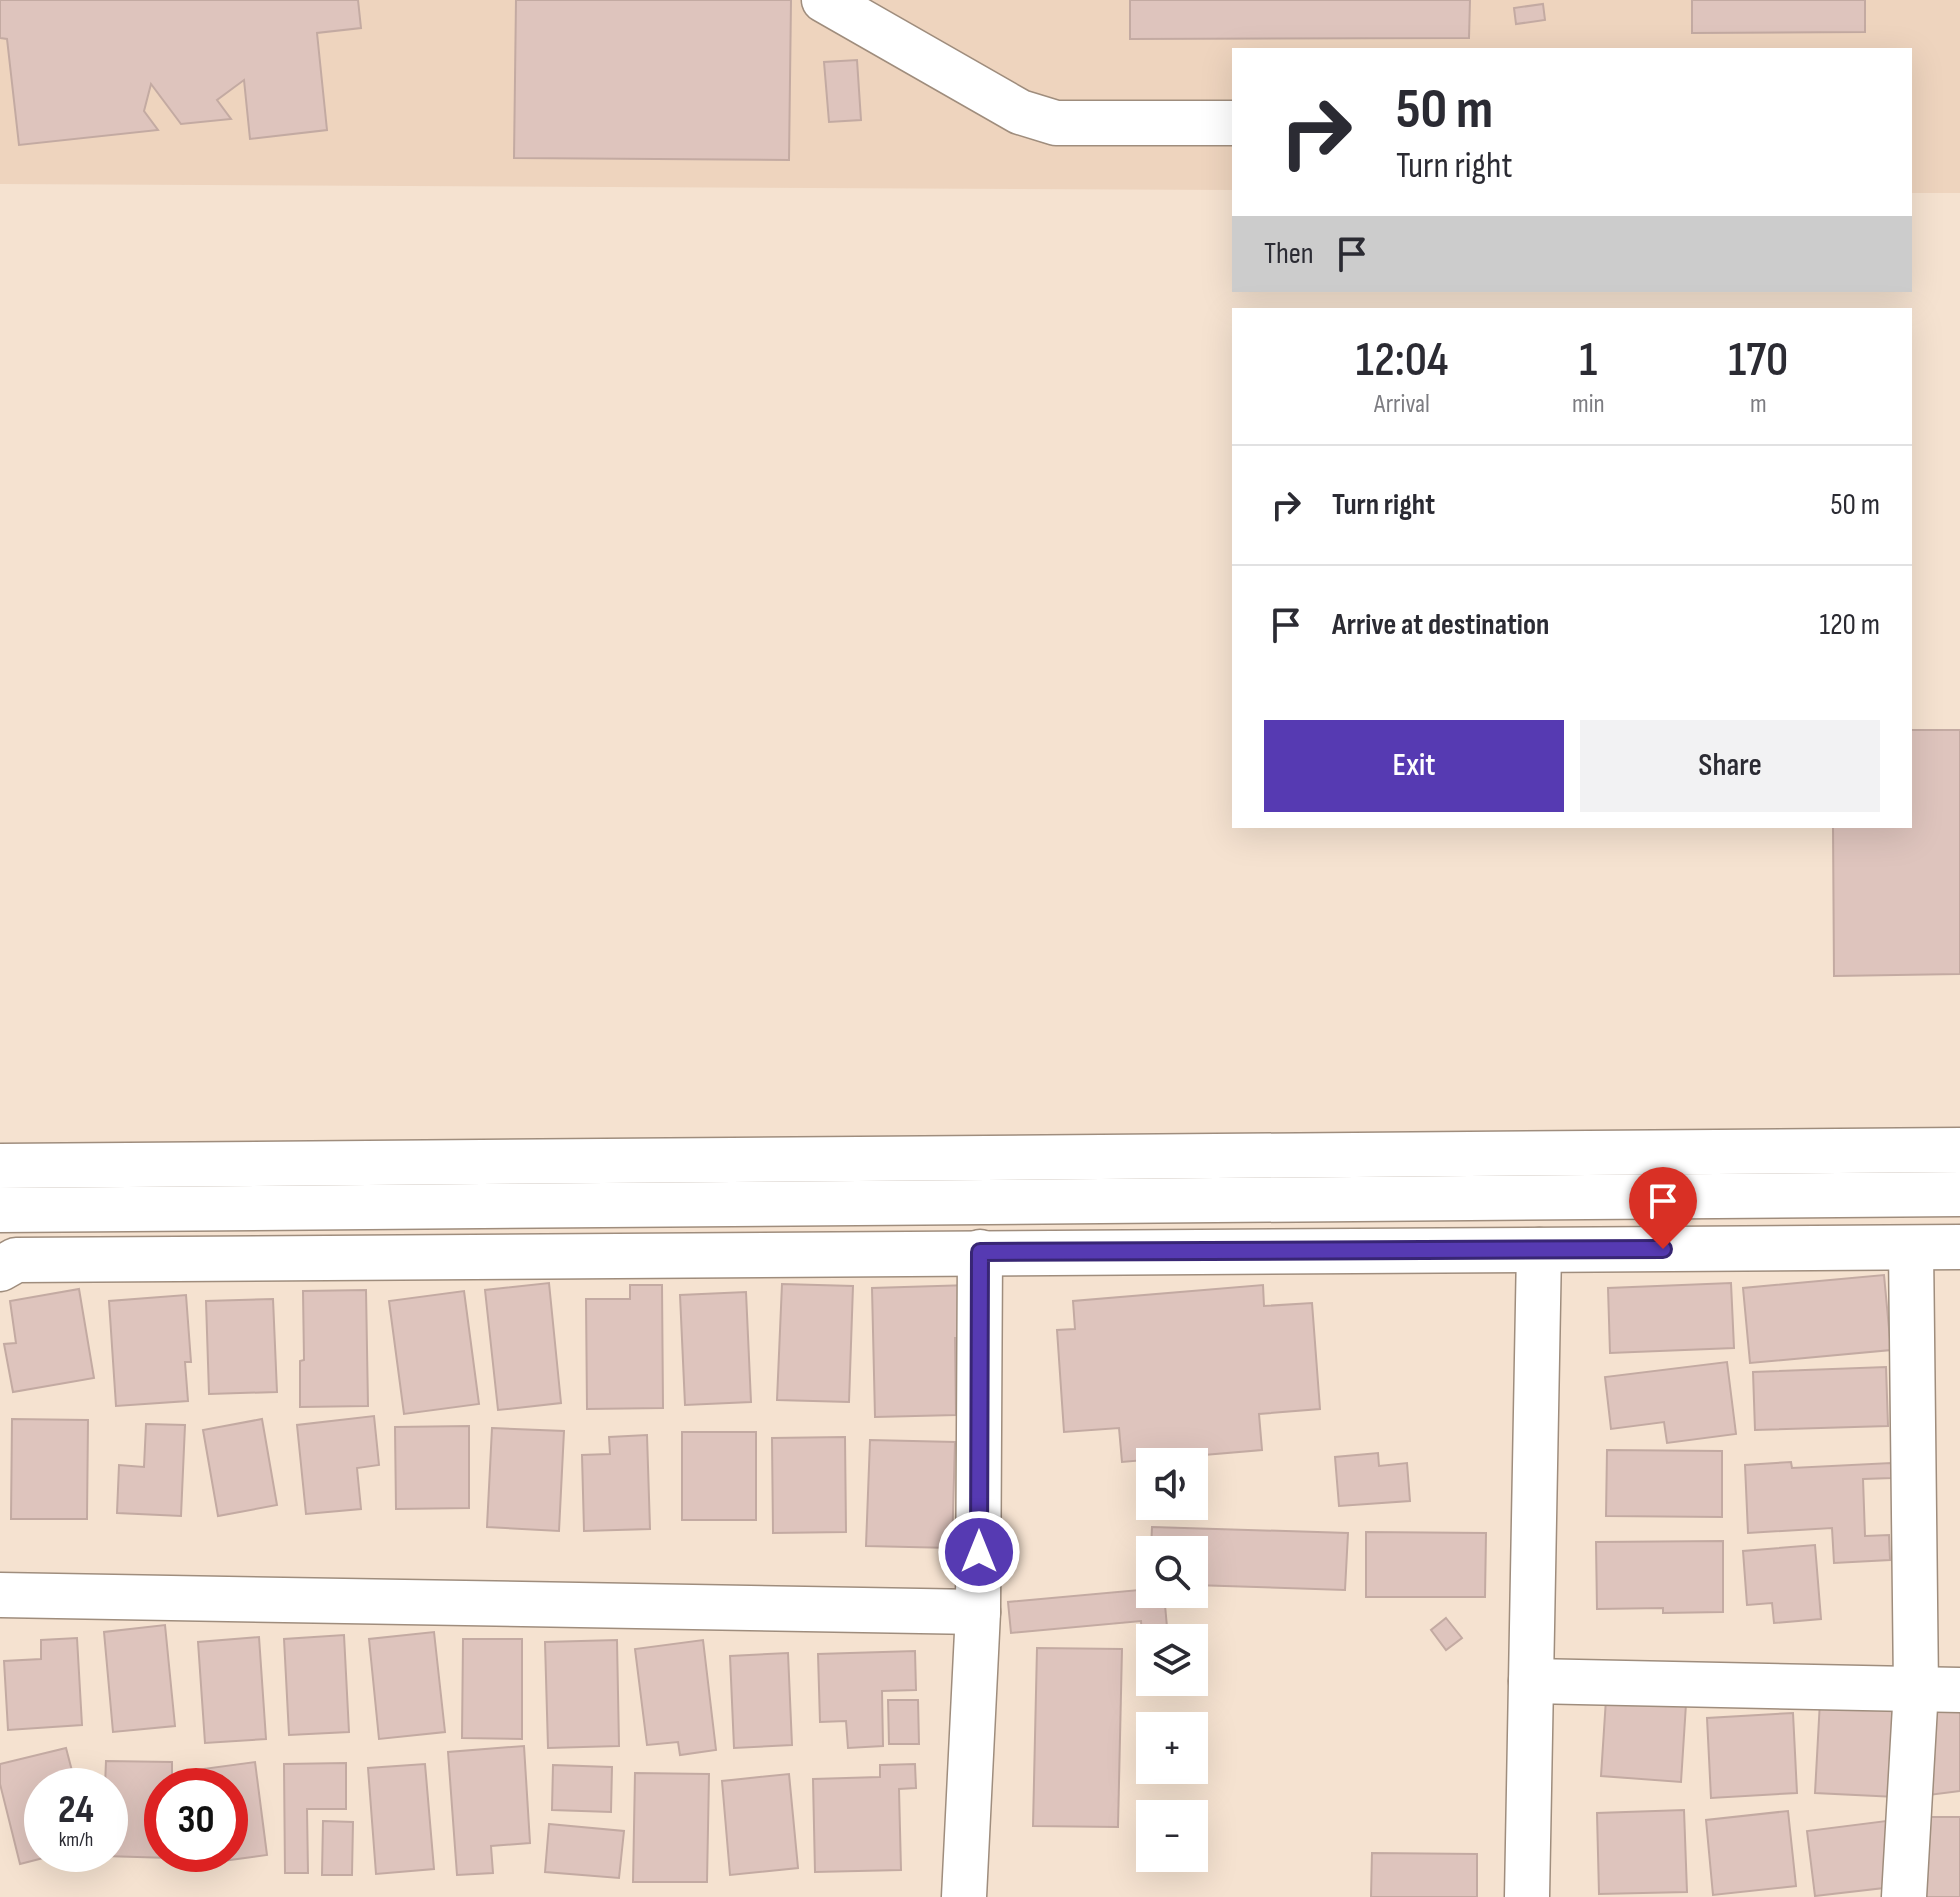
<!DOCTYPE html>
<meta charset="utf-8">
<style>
:root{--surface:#fff;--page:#f2f2f3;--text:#2b2b33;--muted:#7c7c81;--line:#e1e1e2;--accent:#563ab2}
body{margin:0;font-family:"Sofia Sans Condensed",sans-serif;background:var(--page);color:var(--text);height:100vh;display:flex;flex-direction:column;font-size:30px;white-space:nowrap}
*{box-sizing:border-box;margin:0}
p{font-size:26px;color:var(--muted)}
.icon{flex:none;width:44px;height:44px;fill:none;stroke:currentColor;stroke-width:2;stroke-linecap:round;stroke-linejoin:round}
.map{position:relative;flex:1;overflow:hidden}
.drawer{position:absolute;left:1232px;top:308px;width:680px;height:520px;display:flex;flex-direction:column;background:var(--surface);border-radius:0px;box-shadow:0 8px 32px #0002}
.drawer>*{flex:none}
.top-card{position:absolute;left:1232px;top:48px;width:680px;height:244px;border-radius:0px;box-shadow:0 8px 32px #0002;background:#fff;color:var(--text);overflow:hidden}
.buttons{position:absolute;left:1136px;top:1448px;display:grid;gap:16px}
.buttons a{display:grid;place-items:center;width:72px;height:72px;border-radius:0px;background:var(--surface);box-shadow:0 8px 32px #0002;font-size:40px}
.speed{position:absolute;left:24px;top:1768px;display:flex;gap:16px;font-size:40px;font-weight:700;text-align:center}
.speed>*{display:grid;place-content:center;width:104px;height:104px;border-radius:50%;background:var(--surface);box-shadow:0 8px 32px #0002;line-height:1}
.speed small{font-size:20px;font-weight:400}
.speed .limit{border:12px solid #d22;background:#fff;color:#111}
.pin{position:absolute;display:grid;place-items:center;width:68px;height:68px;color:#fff;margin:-82px -34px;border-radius:50% 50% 50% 0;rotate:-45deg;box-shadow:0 0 8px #0007}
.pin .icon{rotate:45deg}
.me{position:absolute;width:88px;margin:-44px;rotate:0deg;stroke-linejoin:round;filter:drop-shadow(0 0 6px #0008)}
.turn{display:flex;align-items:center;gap:28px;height:168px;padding:0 32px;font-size:36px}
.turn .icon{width:104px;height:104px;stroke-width:2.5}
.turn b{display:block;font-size:56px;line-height:68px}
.then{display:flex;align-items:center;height:76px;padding:0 32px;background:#0003;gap:16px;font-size:30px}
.eta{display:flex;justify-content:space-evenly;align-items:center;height:136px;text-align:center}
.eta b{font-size:48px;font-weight:600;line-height:56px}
.primary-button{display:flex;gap:16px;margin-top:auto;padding:16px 32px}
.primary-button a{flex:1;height:92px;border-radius:0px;background:var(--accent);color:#fff;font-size:32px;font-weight:600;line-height:92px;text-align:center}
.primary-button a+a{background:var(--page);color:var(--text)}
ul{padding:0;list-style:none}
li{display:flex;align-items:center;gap:24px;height:120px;padding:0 32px;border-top:2px solid var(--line)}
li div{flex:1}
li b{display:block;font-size:30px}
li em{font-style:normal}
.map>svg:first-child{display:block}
.built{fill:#eed4be}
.building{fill:#dec4bd;stroke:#c3aaa2;stroke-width:2}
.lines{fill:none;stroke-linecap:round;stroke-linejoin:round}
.minor-casing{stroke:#9f8d7d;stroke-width:47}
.minor{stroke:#fff;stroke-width:44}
.route-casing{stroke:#382674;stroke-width:20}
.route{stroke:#563ab2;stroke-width:14}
</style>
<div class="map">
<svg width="1960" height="1897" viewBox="0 0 1960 1897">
<rect width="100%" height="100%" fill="#f5e2d0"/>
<!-- built -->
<path class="built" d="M0 0H1960V193H1910V50H1234V190L0 184Z"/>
<!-- building -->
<g class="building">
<path d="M0 0H358L361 28 317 33 327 130 250 139 244 80 217 100 231 119 181 124 151 84 144 111 158 130 19 145 7 39 0 38Z"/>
<path d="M516 0H791L789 160 514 158Z"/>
<path d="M1130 0H1470L1469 38 1130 39Z"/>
<path d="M1692 0H1865V32L1692 33Z"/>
<path d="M1543 4 1545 20 1516 24 1514 8Z"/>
<path d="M857 60 861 120 829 122 824 62Z"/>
<path d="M1910 730H1960V974L1834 976 1833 826H1910Z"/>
<path d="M1884 1275 1891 1350 1750 1363 1743 1288Z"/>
<path d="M549 1283 561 1403 498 1410 485 1290Z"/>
<path d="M1731 1283 1734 1348 1610 1353 1608 1288Z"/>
<path d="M782 1284 853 1286 849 1402 777 1400Z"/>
<path d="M630 1285H662L663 1408 587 1409 586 1299H630Z"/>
<path d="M970 1285 971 1338H955L956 1415 875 1417 872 1288Z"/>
<path d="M1263 1285 1264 1306 1312 1303 1320 1409 1259 1414 1262 1450 1122 1462 1119 1428 1064 1432 1057 1330 1075 1329 1073 1301Z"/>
<path d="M79 1289 94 1378 13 1392 4 1344 16 1343 10 1301Z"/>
<path d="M366 1290 368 1406 300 1407V1361L304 1360 303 1291Z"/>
<path d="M464 1291 479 1404 404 1414 389 1301Z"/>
<path d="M746 1292 751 1402 685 1405 680 1295Z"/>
<path d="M186 1295 191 1362H185L188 1401 116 1406 109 1301Z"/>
<path d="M273 1299 277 1392 209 1394 206 1301Z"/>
<path d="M1727 1362 1736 1434 1667 1443 1664 1422 1611 1429 1605 1377Z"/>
<path d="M1886 1367 1888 1426 1755 1430 1753 1372Z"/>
<path d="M374 1416 379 1465 357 1468 361 1509 306 1514 297 1425Z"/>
<path d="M12 1419 88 1420 87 1519H11Z"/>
<path d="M262 1419 277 1505 218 1516 203 1430Z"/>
<path d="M146 1424 185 1425 181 1516 117 1513 119 1465 144 1467Z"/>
<path d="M469 1426V1508L396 1509 395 1427Z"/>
<path d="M492 1428 564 1431 559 1531 487 1527Z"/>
<rect x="682" y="1432" width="74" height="88"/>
<path d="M647 1435 650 1529 584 1531 582 1455 610 1454 609 1437Z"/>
<path d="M845 1437 846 1532 773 1533 772 1438Z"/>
<path d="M870 1440 955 1442 952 1548 866 1546Z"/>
<path d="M1607 1450 1722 1451V1517L1606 1516Z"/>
<path d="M1378 1453 1379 1466 1407 1463 1410 1501 1339 1506 1335 1457Z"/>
<path d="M1791 1462 1792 1468 1891 1463 1892 1478 1863 1479 1865 1536 1889 1535 1890 1560 1834 1563 1832 1528 1748 1533 1745 1465Z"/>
<path d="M1152 1527 1348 1533 1345 1590 1194 1585V1550H1151Z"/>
<path d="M1366 1532 1486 1533 1485 1597H1366Z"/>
<path d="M1723 1541V1612L1663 1613V1608L1597 1609 1596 1542Z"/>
<path d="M1815 1545 1821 1619 1774 1623 1772 1603 1747 1605 1743 1551Z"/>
<path d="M1150 1589V1594H1164L1168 1638H1150V1660L1144 1661 1141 1621 1011 1633 1008 1602Z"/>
<path d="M1446 1618 1462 1638 1446 1650 1431 1630Z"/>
<path d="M165 1625 175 1726 113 1732 104 1632Z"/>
<path d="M434 1632 445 1732 379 1739 369 1639Z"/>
<path d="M344 1635 349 1732 289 1735 284 1639Z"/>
<path d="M259 1637 266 1739 205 1743 198 1642Z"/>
<path d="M77 1638 82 1725 8 1730 4 1661 41 1659V1640Z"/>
<path d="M463 1639H522V1739L462 1738Z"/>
<path d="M617 1640 619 1746 548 1748 545 1642Z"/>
<path d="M703 1640 716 1750 680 1755 678 1742 647 1745 635 1649Z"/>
<path d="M1037 1648 1122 1649 1118 1827 1033 1826Z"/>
<path d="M915 1651 916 1690 882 1691 883 1746 848 1748 846 1721 820 1722 818 1654Z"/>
<path d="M788 1653 792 1745 734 1748 730 1656Z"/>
<path d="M1606 1699 1686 1704 1681 1782 1601 1776Z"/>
<path d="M888 1700H918L919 1744H889Z"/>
<path d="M1820 1701 1902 1705 1896 1797 1815 1793Z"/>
<path d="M1960 1703V1791L1929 1795 1916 1710Z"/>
<path d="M1793 1713 1797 1793 1711 1798 1707 1718Z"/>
<path d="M524 1746 530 1843 491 1846 493 1873 457 1875 448 1752Z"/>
<path d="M66 1748 76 1786H42V1854H59L20 1864 0 1784V1764Z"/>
<path d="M106 1761 172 1762V1786H162V1854H170V1858L104 1856V1854H110V1786H105Z"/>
<path d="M255 1762 267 1855 200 1864 199 1854H230V1786H190L188 1771Z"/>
<path d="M346 1763V1809H307L308 1873H285L284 1764Z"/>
<path d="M425 1764 434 1869 376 1874 368 1768Z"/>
<path d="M915 1764 916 1788 899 1789 901 1870 815 1872 813 1779 880 1777V1765Z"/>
<path d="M553 1765 612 1767 611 1812 552 1810Z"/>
<path d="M635 1773 709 1774 707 1882H633Z"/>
<path d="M789 1774 798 1868 730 1875 722 1781Z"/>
<path d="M1684 1810 1687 1892 1599 1894 1597 1813Z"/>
<path d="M1788 1811 1796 1886 1713 1895 1706 1820Z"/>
<rect x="1914" y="1817" width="46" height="80"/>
<path d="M1894 1820 1901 1886 1815 1896 1807 1831Z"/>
<path d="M323 1821 353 1822 352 1875H322Z"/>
<path d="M549 1824 624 1831 619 1878 545 1872Z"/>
<path d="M1372 1853 1477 1854V1897H1371Z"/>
</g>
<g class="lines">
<!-- minor casing -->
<g class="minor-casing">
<g id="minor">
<path d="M824 0 1020 112 1056 123H1234"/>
<path d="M0 1166 1960 1150"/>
<path d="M0 1210 1960 1194"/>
<path d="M0 1269 16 1260 1960 1247"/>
<path d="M0 1595 978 1612"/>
<path d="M1531 1681 1960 1690"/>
<path d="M964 1897 978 1612 980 1252"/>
<path d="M1527 1897 1539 1250"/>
<path d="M1904 1897 1916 1689 1911 1248"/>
</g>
</g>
<!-- minor -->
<use href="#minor" class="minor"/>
</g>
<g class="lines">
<!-- route casing -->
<g class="route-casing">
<path id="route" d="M979 1552 980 1252 1663 1249"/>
</g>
<!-- route -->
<use href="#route" class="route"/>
</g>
</svg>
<div class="buttons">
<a><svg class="icon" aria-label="sound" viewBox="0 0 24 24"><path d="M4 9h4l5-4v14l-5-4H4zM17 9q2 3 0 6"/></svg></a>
<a><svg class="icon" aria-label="search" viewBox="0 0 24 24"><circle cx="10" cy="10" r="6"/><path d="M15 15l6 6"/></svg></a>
<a><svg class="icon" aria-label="layers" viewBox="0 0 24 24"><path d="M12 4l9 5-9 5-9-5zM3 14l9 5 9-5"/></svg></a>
<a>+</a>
<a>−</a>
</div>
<div class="speed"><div>24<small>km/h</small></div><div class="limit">30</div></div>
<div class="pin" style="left:1663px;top:1249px;background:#d93025"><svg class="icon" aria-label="arrive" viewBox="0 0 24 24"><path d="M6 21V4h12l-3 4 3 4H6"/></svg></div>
<svg class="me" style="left:979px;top:1552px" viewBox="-20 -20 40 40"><circle r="17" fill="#563ab2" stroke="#fff" stroke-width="3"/><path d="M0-11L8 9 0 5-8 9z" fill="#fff"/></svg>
<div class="top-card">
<div class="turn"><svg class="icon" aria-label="right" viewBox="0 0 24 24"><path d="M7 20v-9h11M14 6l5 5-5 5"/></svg><div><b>50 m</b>Turn right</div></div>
<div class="then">Then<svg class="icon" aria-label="arrive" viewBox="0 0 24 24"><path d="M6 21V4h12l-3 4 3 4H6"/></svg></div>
</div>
<section class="drawer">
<div class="eta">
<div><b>12:04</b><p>Arrival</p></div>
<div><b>1</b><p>min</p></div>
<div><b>170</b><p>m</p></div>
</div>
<ul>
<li><svg class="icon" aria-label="right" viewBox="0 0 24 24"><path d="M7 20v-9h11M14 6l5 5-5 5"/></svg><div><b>Turn right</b></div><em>50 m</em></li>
<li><svg class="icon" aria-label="arrive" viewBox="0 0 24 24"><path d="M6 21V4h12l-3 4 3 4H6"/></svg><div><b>Arrive at destination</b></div><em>120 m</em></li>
</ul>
<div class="primary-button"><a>Exit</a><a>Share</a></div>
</section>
</div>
